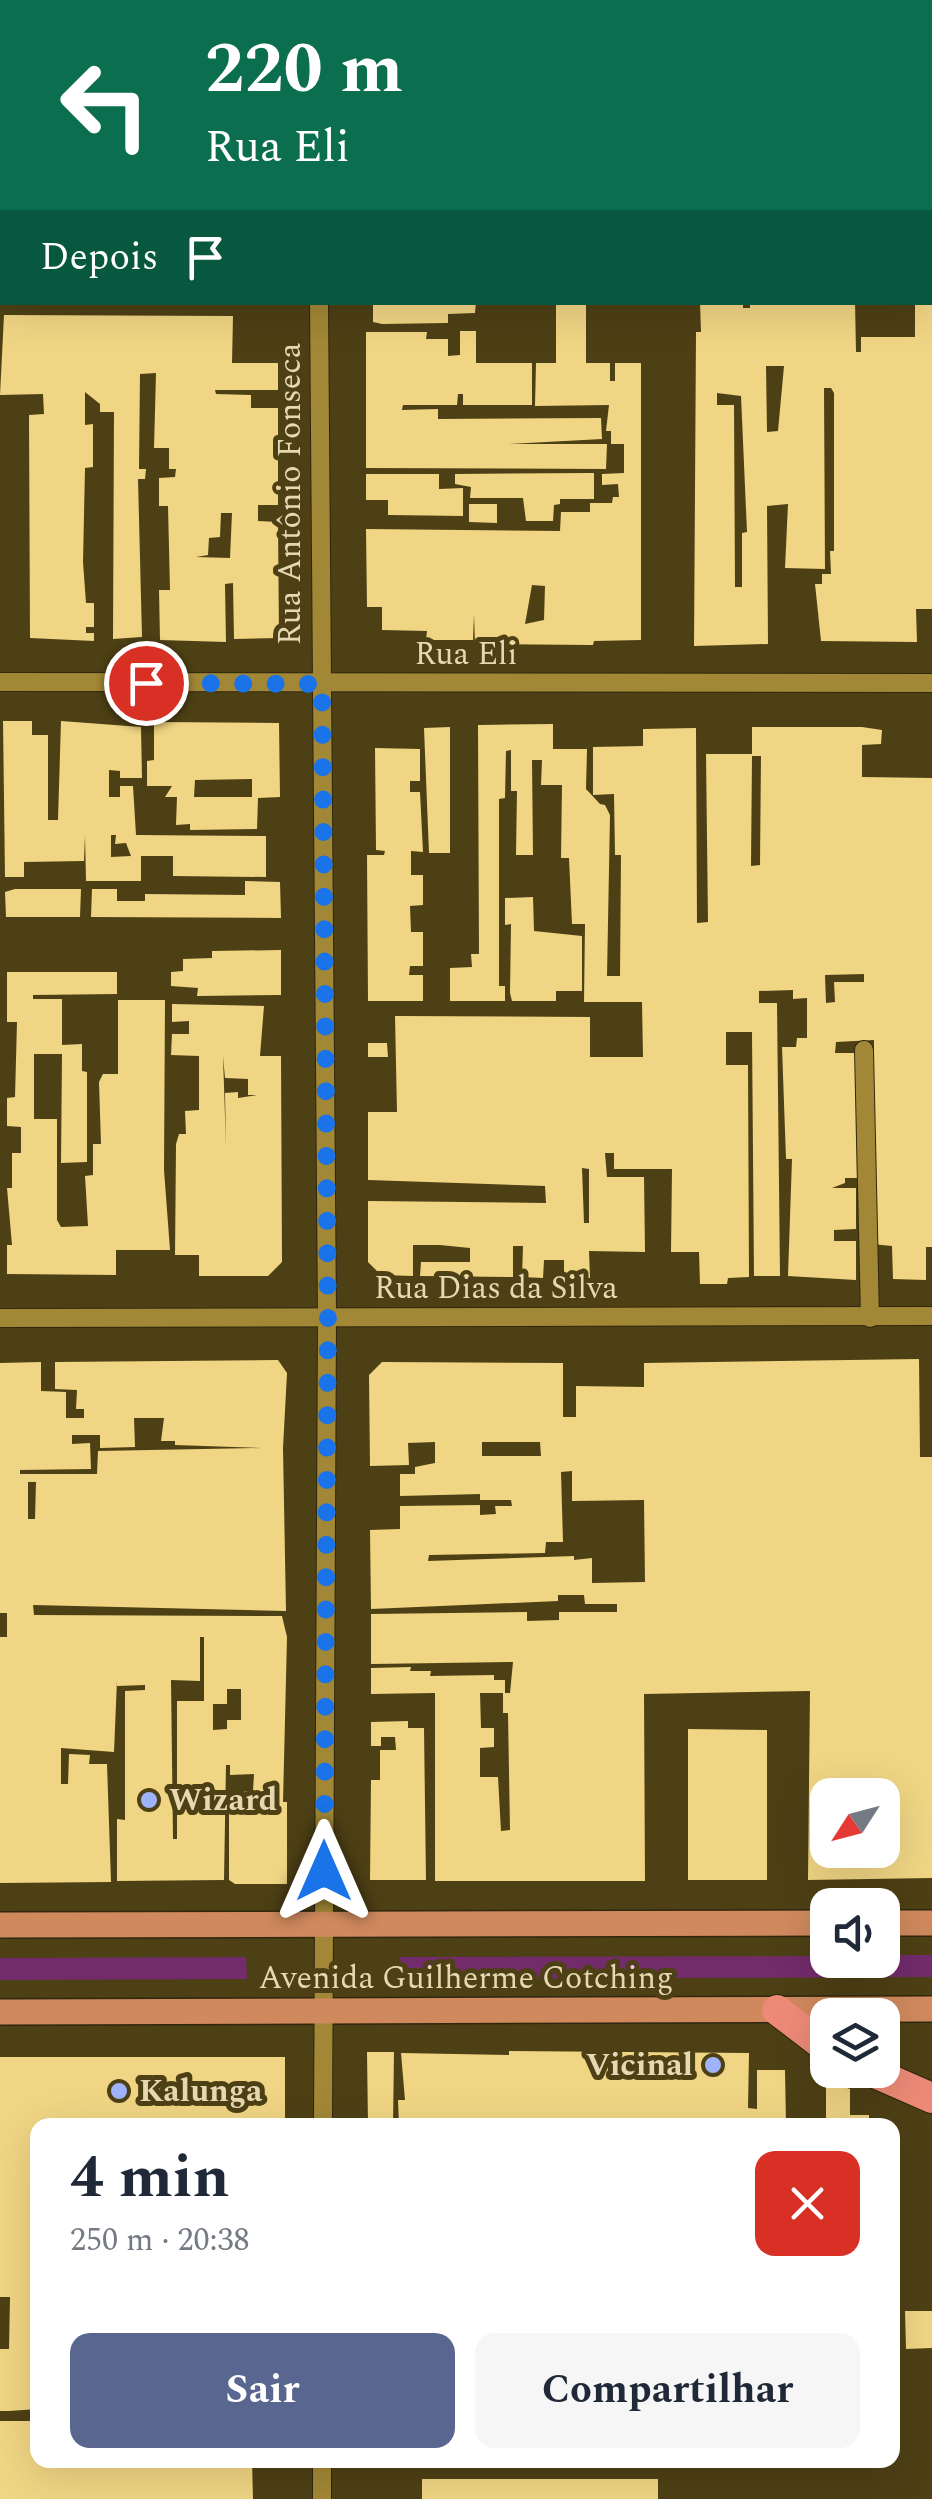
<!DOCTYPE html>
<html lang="pt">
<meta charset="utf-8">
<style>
:root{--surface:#fff;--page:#f6f6f7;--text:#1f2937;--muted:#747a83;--accent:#596790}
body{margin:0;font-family:Spectral,serif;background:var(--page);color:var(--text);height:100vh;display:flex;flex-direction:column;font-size:38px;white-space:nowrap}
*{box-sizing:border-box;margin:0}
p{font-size:32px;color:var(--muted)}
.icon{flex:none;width:55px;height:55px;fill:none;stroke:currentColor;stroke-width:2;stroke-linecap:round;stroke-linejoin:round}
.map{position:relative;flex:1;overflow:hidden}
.sheet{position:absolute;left:30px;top:2118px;width:870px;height:350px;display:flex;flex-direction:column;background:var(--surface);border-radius:20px;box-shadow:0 10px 40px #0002}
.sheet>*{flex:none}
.top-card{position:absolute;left:0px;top:0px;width:932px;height:305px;box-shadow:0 10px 40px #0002;background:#0b6e4f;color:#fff;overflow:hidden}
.needle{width:65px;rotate:234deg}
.controls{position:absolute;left:810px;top:1778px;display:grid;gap:20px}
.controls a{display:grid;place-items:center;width:90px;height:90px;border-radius:20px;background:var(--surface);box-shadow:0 10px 40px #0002;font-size:50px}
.pin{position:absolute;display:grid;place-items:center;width:85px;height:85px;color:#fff;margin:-42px;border:5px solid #fff;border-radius:50%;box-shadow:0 2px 10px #0007}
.me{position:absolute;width:110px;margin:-55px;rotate:0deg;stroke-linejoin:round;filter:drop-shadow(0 0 8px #0008)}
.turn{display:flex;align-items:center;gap:35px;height:210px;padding:0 40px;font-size:45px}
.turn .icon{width:130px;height:130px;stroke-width:2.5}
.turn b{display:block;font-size:70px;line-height:85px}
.then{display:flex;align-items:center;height:95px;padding:0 40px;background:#0003;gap:20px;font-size:38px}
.round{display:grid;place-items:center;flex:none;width:105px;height:105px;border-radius:20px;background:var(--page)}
.head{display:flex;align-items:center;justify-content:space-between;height:170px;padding:0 40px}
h1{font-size:60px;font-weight:700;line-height:75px}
.action{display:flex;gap:20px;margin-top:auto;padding:20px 40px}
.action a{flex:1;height:115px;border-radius:20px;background:var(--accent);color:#fff;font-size:40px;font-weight:700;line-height:115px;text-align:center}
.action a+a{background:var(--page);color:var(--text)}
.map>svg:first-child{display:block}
.green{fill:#722b6b}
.building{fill:#f0d584;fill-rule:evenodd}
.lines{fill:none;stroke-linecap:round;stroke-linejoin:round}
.minor-casing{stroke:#2f270e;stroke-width:20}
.major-casing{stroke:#2f270e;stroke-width:28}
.highway-casing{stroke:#2f270e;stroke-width:32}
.minor{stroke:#a28836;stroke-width:18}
.major{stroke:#cf895d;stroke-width:25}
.highway{stroke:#ed8a77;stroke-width:30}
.route{stroke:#1a73e8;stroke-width:18;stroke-dasharray:0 32.4}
.poi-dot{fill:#9fb3fd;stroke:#4e4015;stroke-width:4}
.labels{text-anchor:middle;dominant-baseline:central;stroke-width:10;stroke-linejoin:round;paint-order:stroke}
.street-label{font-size:32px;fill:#e5d8b2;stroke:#4e4015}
.poi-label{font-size:32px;font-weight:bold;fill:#e5d8b2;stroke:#4e4015;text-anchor:start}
</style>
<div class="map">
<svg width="932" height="2499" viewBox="0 0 932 2499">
<rect width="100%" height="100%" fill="#4e4015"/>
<!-- green -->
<g class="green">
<path d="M883 1955H932V1977L400 1979V1957L827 1956 828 1960H882Z"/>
<path d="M246 1957 247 1979 0 1980V1958Z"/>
</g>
<!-- building -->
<g class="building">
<path d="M373 302H476L475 313 448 314V323L382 324 373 322Z"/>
<path d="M556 302H586V363H610V381H615V363H641V640L594 641 593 645 475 644 474 614 473 640H426L427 631 382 630V607H367L366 529 560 531 561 512H590V503H612L613 497H619L618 484 602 485V474L624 473V444H611V431H606L609 405 535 406 536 363H556ZM532 585 545 586 544 620 525 624Z"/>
<path d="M700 302H743V308H750V302H855L856 352H861V337H915V302H932V609H916L917 642 821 641 815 584H822V574H831L830 551H834V393L831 388H824L825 569 785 568 788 504 767 506 768 644 694 646 696 332H701ZM766 366H784L778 431 767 432ZM717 393 741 396 747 532 742 533V587H735L734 405H717Z"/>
<path d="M4 315 233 316 232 363H278V390H215L216 394 251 395V408H278V505H258V521L278 522 279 638 234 639 233 583 225 584 226 642 160 640 159 590H170L168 506H159V478L175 477 176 469H169V448H154L156 373 140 374 139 469H146L145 479H138L142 637 113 639 114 412H100V404L85 392V425L93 424V467L85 468 83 562 86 603H94V627H86V633H94V641L30 638 29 415 44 414 43 394 0 395ZM221 513H232L230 558 196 557 208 555 209 538 220 537Z"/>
<path d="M460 331H476V363H532V405H463V394H458L457 405H403L402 410 438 409V419L601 418 602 439 509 444H607L606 469 366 468V332H427L426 339H448V356L460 355Z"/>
<path d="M594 473V499H560V504L554 505 553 521H526L523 498H470L471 487 455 484V474Z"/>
<path d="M366 474H439V489L463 488V516L388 515V500H366Z"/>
<path d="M469 504H497V523L469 522Z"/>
<path d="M3 721H32V735H48V820H58L61 721 141 727 142 778H120V771L109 770V797H120V786H133L136 835 266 836V877L173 876V856H141V881H86L85 835 84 861 24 862V877H5ZM111 835H116L115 844 126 843 131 856 111 857Z"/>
<path d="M154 722 279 723 280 797 258 798 257 829 190 830V824L176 825 177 797H165L172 786H147V761L154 760ZM252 779V797H194L195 780Z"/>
<path d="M553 724V749H587L586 789 600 804 605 805 610 815 607 976H620L621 855H615L614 794 593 795V747L643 746V729L696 728 697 923 708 922 706 754H752V727H862L882 730 881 744 862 745V777L932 778V1247H926V1280L893 1279 892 1246 872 1244 874 1040 836 1042 835 1053H856L857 1178H845V1183L832 1188H856V1229L834 1230V1241H856V1280L788 1276 792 1159H786L782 1047H796L797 1038H807V998L793 999V990L759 991V1003H777L780 1276H754L752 1032H726V1065H748L749 1277 728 1278 727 1284H700L699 1252H671L672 1169H614V1153H605L607 1177H644L645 1252 589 1251 590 1278H564V1260H544L543 1278 522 1277 523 1246H513V1277L420 1276 421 1262H470V1248L440 1245H413V1276L381 1275 368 1262V1201L546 1203 545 1186 368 1180V1112H397L395 1016 590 1017V1057H643L642 1002H584L585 924H572L569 858H561L562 785H541L542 760H532L533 855H516L517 791H511V750L506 751 505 798 499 799V986H505V1001H450V968L472 967 471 954H479L478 725ZM752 756H761L760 865 751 866ZM864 974V982H834L835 1002 826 1003 825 975ZM582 1168 589 1169V1223H584Z"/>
<path d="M450 727V853H429L424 728Z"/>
<path d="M375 748 420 749V781H410V792H420L423 852 411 851V875H423V905L410 906 411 932H423V966H410L409 975H423V1001H368L367 855H384L385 851 376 850Z"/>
<path d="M245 881 280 882 281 918 91 917 92 889H117V901H145V894L245 895Z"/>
<path d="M15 889H81L80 917H6L5 892Z"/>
<path d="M533 897 534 931 582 936V991H556V1001H512L510 993 511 924 505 925V898Z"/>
<path d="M281 950V995L197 996 198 988 171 986V972L183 971V959L212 958V951Z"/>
<path d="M7 972H117V994L33 995V999H62V1045L82 1044V1071L87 1072V1162L61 1163 62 1054H34V1119H57V1220L61 1227 88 1226 85 1176 93 1175V1144H101L99 1082 103 1074H118V1000H165L164 1170 170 1250H116V1275L7 1274V1245H12L7 1188H12V1153H21V1127L7 1126V1098L15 1097 17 1022H7Z"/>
<path d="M172 1004 264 1006 260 1056H281L282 1262 268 1276H199V1255H175L176 1144 179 1134H186L185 1111 199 1110V1056L171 1055 172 1034H189V1021L172 1022ZM223 1056 225 1078 248 1079V1095H257L238 1098V1092L225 1093 226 1147Z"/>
<path d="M368 1043H387L388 1057H368Z"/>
<path d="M919 1359 920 1457H932V1878L808 1880 810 1691 644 1694 645 1881H435V1693L371 1694V1668L411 1667 410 1671H431L430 1676 494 1675V1680H505V1693H510L513 1662 371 1664V1614L527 1612V1621L559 1620V1612H617V1604H585L584 1595H558V1601L371 1609 370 1530 400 1529V1506L480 1505V1515L496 1514 495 1506H512L511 1500H480V1494L400 1496V1474H415V1467L435 1463V1442L408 1443 409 1465 370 1466 369 1375 382 1362 563 1363V1417H576V1386L644 1387V1363ZM482 1442H540L541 1456H482ZM572 1471V1501L644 1500 645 1582 592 1583V1558L574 1560V1556L428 1561 429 1555 545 1553 546 1542H563L561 1472ZM480 1693H503V1713H508L510 1830 501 1831 498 1777H480V1748L494 1747V1728H481ZM828 1795H882V1850H828Z"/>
<path d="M278 1360 287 1373 283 1448 286 1611 33 1605 34 1615 282 1616 287 1637 283 1802H287V1884H235L229 1880V1808L242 1801V1792L253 1791 254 1774 230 1775V1765H226L224 1880 117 1881V1819L125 1820V1691L145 1690V1685L117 1686V1680L114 1752 61 1748V1784H68L69 1754 90 1755 89 1764H107L111 1882 0 1883V1637H7V1613H0V1363L41 1362V1391L66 1392V1418H84V1409H76L77 1390 55 1389V1362ZM134 1418H164L161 1441H175V1445L262 1448 98 1451 97 1474H20V1470L91 1469 90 1443 72 1444V1435H100V1448L135 1447ZM28 1482H36L35 1519H28ZM200 1637H204V1701H177V1839H173L171 1680 200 1681ZM227 1689H241V1720H227V1729L213 1730V1704H227Z"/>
<path d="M408 1721V1728H424L426 1880H370L371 1780H380V1750H396L395 1737H381V1746H371V1722Z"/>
<path d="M688 1729 767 1730V1880H688Z"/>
<path d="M509 2051 749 2053 748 2108 757 2109V2070H785L786 2125H757L754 2119V2125H399L398 2100H405L401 2053 509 2055Z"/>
<path d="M367 2052H394L393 2125H368Z"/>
<path d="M0 2057H285V2125H38V2409L9 2411H0V2349H9L10 2297H0Z"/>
<path d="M826 2081 850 2089V2115H869V2125H826Z"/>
<path d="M905 2311H932V2348L906 2349Z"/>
<path d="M0 2421H38V2460H252L253 2499H0Z"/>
<path d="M481 2460H574V2464L481 2465Z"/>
<rect x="422" y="2479" width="236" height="20"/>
</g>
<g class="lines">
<!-- minor casing -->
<g class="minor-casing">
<g id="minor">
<path d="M320 0V2"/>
<path d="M0 45H2"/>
<path d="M930 48H932"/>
<path d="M319 302 327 1318 323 2125"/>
<path d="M0 682 932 683"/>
<path d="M864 1050 870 1318"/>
<path d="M0 1318 932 1316"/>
<path d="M322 2499V2460"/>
</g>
</g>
<!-- major casing -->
<g class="major-casing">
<g id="major">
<path d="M882 1923H932"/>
<path d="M0 1925 828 1923"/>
<path d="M0 2012 932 2009"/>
</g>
</g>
<!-- highway casing -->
<g class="highway-casing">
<g id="highway">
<path d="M777 2010 828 2049"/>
<path d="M868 2070 932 2098"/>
</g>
</g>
<!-- minor -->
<use href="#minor" class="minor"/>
<!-- major -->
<use href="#major" class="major"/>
<!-- highway -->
<use href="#highway" class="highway"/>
</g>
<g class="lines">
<!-- route -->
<path class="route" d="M146 683 322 684 328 1318 324 1871"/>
</g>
<!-- markers -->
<g class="poi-dot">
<circle cx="149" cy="1800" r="10"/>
<circle cx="713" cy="2065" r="10"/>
<circle cx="119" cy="2091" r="10"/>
</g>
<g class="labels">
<!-- street labels -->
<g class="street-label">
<text transform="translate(290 494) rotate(-90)">Rua Antônio Fonseca</text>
<text x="466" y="654">Rua Eli</text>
<text x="496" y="1288">Rua Dias da Silva</text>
<text x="466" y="1978">Avenida Guilherme Cotching</text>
</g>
<!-- poi labels -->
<g class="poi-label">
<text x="169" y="1800">Wizard</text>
<text x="693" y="2065" text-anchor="end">Vicinal</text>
<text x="139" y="2091">Kalunga</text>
</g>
</g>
</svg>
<div class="controls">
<a><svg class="needle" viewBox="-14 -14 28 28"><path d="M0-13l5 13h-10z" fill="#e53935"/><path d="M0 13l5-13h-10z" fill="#747a83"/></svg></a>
<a><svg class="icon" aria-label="sound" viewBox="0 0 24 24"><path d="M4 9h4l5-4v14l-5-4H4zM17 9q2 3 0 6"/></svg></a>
<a><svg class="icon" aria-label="layers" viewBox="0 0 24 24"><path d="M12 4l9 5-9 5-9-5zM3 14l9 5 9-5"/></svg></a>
</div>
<div class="pin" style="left:146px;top:683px;background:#d93025"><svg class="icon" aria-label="arrive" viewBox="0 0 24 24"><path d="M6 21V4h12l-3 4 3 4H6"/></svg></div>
<svg class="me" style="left:324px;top:1871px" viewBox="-20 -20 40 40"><path d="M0-17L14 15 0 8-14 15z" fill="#1a73e8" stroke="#fff" stroke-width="4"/></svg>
<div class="top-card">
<div class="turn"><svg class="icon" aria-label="left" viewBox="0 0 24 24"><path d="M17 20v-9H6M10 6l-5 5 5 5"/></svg><div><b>220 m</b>Rua Eli</div></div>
<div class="then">Depois<svg class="icon" aria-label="arrive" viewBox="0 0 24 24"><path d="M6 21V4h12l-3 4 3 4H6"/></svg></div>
</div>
<section class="sheet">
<div class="head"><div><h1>4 min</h1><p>250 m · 20:38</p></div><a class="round" style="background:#d93025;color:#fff"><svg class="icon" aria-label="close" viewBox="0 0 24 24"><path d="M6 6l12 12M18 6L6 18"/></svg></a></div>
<div class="action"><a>Sair</a><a>Compartilhar</a></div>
</section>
</div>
